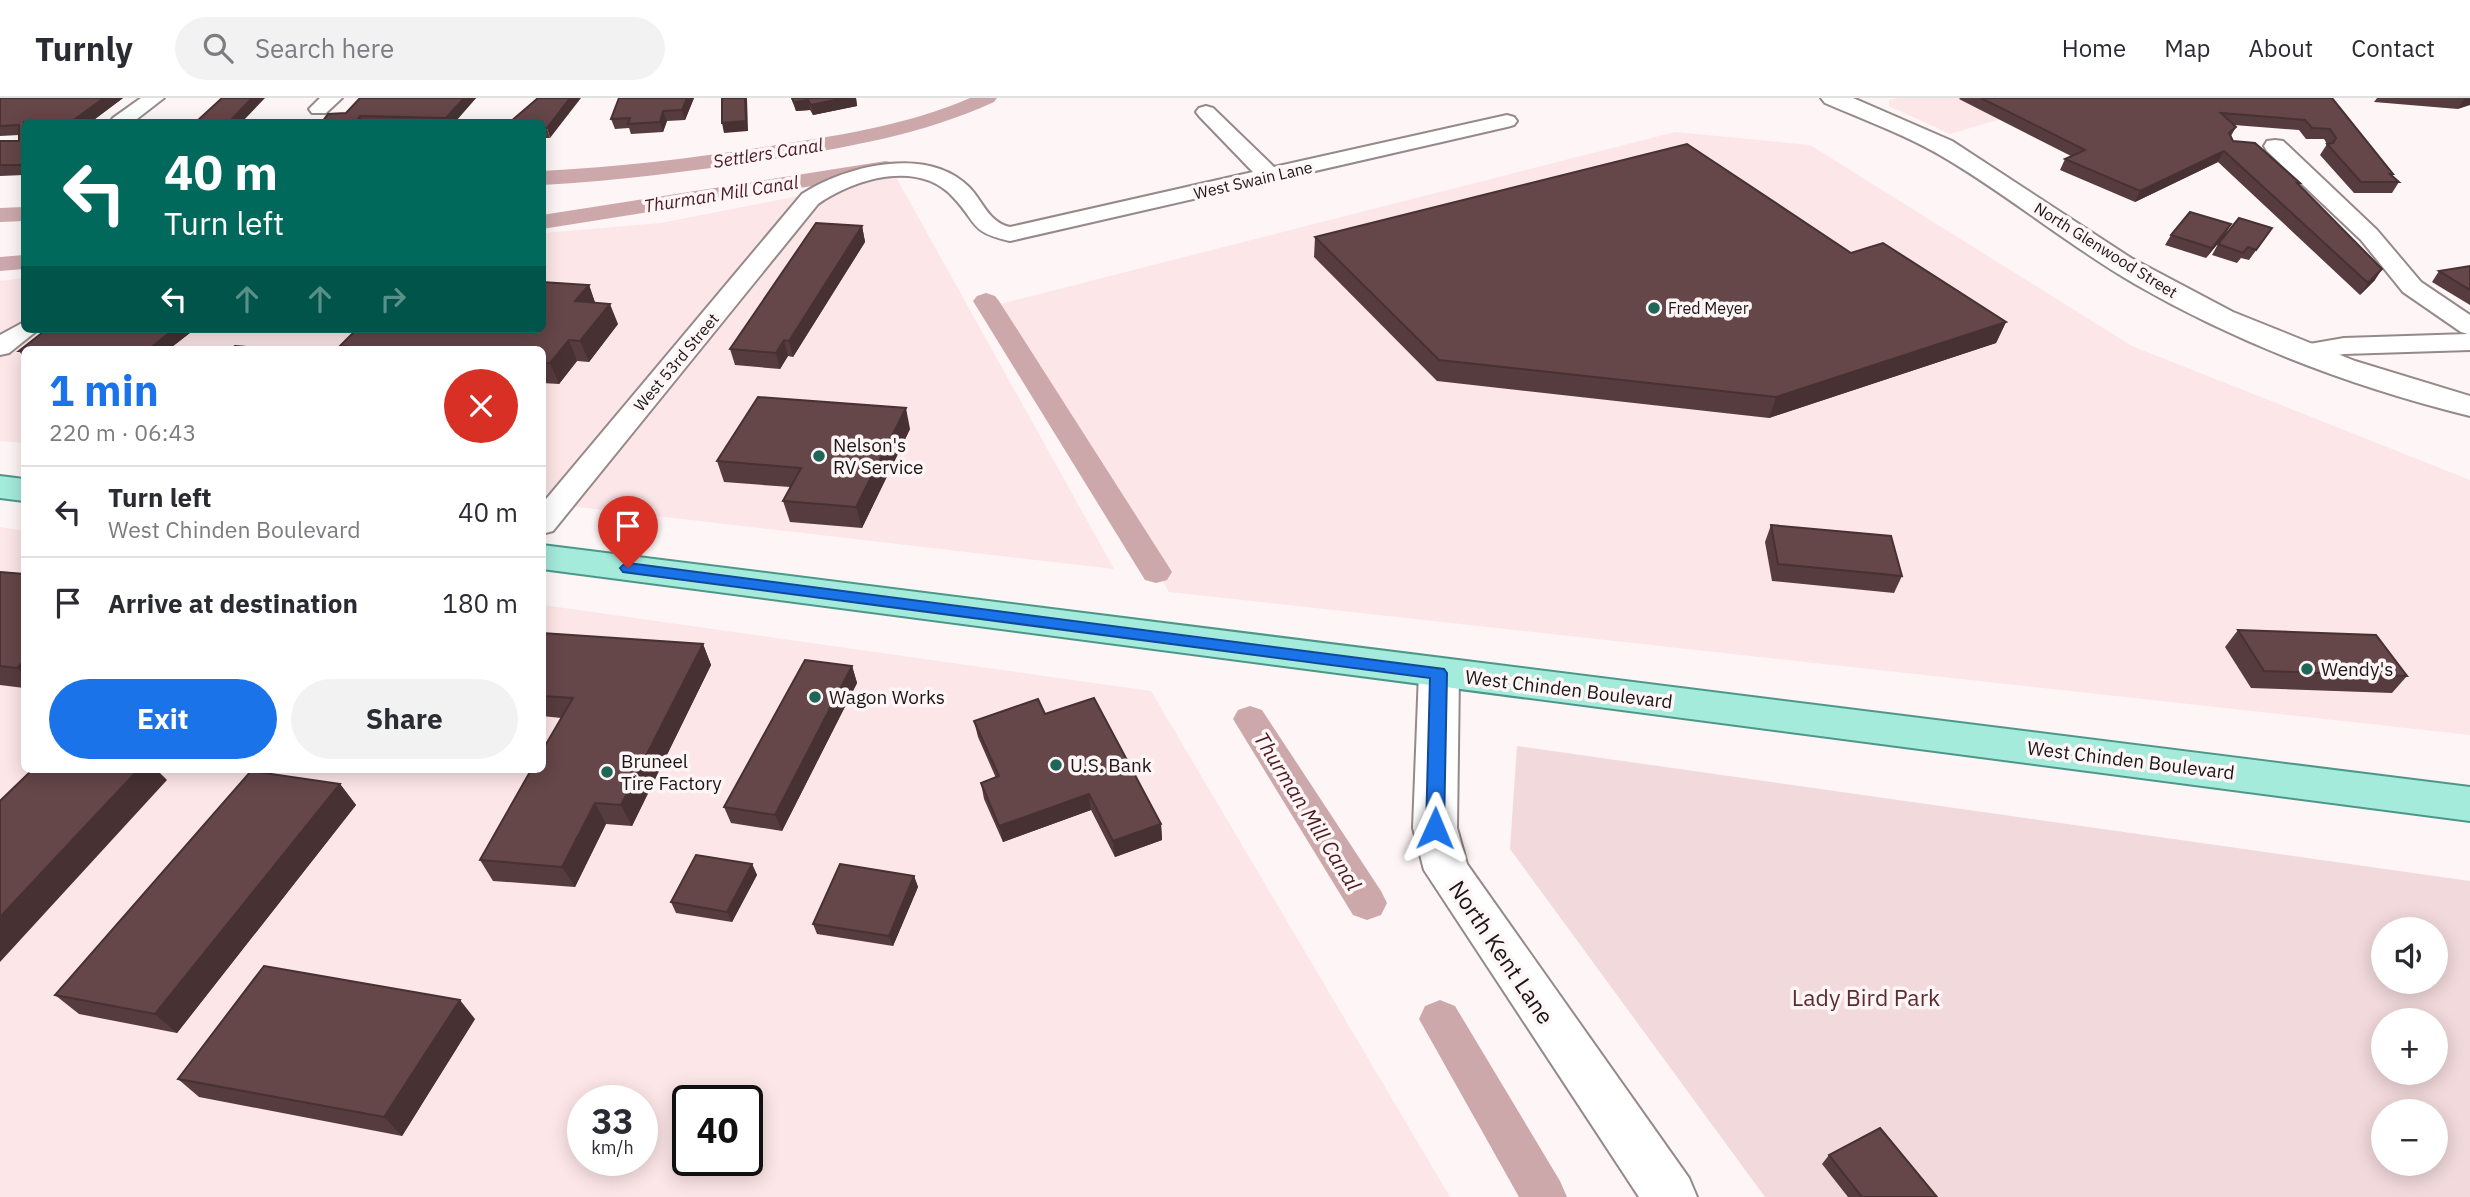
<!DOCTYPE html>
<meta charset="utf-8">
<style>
:root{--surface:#fff;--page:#f2f2f3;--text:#2b2b33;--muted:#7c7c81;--line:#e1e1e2;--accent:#1a73e8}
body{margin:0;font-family:"IBM Plex Sans",sans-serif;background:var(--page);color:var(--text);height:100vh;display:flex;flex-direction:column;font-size:26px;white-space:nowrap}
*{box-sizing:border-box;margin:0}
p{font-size:23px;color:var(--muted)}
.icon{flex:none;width:38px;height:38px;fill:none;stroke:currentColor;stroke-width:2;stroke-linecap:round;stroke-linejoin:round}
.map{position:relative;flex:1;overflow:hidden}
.sheet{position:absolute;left:21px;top:248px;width:525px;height:427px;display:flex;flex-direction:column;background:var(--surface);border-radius:10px;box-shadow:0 4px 18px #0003}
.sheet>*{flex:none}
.guide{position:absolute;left:21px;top:21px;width:525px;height:214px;border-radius:10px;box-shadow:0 4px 18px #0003;background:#00695c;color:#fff;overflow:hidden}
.fabs{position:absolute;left:2371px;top:819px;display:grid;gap:14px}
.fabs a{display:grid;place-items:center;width:77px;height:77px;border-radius:50%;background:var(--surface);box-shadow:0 4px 18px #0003;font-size:35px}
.speed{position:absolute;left:567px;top:987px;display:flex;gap:14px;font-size:35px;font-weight:700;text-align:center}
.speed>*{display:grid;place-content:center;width:91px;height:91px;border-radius:50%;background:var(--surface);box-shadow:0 4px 18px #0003;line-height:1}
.speed small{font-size:18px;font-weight:400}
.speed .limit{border:4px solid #111;border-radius:10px;background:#fff;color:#111}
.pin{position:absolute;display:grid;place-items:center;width:60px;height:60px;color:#fff;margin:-72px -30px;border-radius:50% 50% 50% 0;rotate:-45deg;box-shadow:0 0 7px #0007}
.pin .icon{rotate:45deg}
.me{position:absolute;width:77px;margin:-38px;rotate:1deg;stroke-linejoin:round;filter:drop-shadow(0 0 5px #0008)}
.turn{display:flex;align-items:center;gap:24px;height:147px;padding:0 28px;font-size:32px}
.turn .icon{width:91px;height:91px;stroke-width:2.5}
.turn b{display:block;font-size:49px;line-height:60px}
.lanes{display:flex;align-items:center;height:66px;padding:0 28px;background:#0003;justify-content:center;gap:35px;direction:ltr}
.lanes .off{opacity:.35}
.round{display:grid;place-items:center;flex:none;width:74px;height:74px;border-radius:37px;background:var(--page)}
.headline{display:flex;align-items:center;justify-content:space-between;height:119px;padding:0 28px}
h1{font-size:42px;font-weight:700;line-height:52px;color:var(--accent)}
.action{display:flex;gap:14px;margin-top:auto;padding:14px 28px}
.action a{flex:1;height:80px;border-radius:42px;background:var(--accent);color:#fff;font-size:28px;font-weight:700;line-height:80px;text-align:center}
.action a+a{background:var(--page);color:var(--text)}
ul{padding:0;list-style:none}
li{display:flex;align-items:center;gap:21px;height:91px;padding:0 28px;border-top:2px solid var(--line)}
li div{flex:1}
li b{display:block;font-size:26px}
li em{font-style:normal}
header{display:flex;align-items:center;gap:42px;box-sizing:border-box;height:98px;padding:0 35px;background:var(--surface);border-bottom:2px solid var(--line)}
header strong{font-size:33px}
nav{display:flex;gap:38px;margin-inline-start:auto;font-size:24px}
.search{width:490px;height:63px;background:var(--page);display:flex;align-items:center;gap:18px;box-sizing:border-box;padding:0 24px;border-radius:38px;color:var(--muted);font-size:26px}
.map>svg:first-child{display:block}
.built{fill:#fde6e8;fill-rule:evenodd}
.green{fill:#f2d9db;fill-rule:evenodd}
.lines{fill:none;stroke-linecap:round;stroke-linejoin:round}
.canal{fill:#cca8ab;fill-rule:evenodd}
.minor-casing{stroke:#96898a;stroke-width:4}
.tertiary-casing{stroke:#96898a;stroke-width:4}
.secondary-casing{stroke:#96898a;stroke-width:4}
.primary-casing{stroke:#4d9788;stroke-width:4}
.minor{fill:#fff;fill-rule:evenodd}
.tertiary{fill:#fff;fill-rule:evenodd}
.secondary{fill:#fff;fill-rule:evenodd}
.primary{fill:#a4ebdc;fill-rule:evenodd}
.wall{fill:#573c3f}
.shaded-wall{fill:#473133}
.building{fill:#654649;stroke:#473133;stroke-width:2}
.route{fill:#1a73e8;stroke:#114b97;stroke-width:2}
.poi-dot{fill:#1f6558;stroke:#fef5f6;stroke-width:2.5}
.labels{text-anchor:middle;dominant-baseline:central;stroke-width:7;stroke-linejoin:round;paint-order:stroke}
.far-street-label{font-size:16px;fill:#1b1617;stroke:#fef5f6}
.far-poi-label{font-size:16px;fill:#1b1617;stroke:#fef5f6;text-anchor:start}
.far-water-label{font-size:18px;font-style:italic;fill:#4b1b23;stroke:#fef5f6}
.poi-label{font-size:19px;fill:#1b1617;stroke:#fef5f6;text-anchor:start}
.street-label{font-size:19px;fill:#1b1617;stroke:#fef5f6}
.water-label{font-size:21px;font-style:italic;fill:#4b1b23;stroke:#fef5f6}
.near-street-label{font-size:23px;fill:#1b1617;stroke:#fef5f6}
.near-park-label{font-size:23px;fill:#5d2b32;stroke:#fef5f6}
</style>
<header>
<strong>Turnly</strong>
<div class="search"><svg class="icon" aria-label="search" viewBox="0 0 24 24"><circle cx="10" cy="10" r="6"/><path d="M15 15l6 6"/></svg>Search here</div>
<nav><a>Home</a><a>Map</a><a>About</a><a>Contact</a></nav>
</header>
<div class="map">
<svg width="2470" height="1099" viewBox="0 0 2470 1099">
<rect width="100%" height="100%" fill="#fef5f6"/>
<!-- built -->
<g class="built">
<path d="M1897 0H2072L1950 36 1889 8V2Z"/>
<path d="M1675 34 1810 47 2132 248 2470 382V637L1169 494 996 207Z"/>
<path d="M896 79 1114 471 543 405 542 252H24V345L0 343V183L24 180V231H542L543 135 661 125Z"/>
<path d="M0 429 24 433V672H542L543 507 1151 593 1450 1099H0ZM583 1003H642V1062H583ZM688 1003H747V1062H688Z"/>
</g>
<!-- green -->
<path class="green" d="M1517 648 2470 783V1099H1765L1510 751ZM2384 831H2436V884H2384ZM2384 922H2436V975H2384ZM2384 1013H2436V1066H2384Z"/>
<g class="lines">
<!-- canal -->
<g class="canal">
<path d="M970 0H997L994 4C922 37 844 50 766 62 692 73 618 83 542 87V73C623 69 703 59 783 46 847 36 910 26 970 0Z"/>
<path d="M886 63 894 65 897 70 894 75 542 131V117Z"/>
<path d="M24 109V123L0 124V110Z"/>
<path d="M24 157V171L0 173V159Z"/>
<path d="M986 195 995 198 999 203 1167 466 1172 474 1167 482 1156 485 1145 482 973 203 977 198Z"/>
<path d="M1250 608 1262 612 1381 793 1387 805 1381 817 1367 822 1353 817 1233 621 1238 612Z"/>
<path d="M1440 902 1455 908 1560 1083 1567 1099H1519L1419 921 1425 908Z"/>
</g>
<!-- minor casing -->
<g class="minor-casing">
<g id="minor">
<path d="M141 0H164L133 24H110L113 20Z"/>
<path d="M320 0H342L326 15H312L309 11Z"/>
<path d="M1206 8 1213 10 1274 69 1507 17 1514 19 1517 23 1514 27 1507 29 1010 143C969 134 978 125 953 99 918 61 854 81 818 106L553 433 542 436V406L802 96C845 68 927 47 969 89 983 103 988 124 1010 129L1253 74 1199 18 1196 14 1199 10Z"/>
<path d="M2275 42 2283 43 2377 132 2421 184 2470 217V252L2344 256 2301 263 2292 261 2288 255 2292 249 2344 240 2468 236 2461 234 2403 194 2361 142 2267 53 2264 48 2267 43Z"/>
<path d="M24 224V231H39L9 255 0 257V237Z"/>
</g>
</g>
<!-- tertiary casing -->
<g class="tertiary-casing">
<path id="tertiary" d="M1439 561 1453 565 1459 575 1457 730 1467 766 1689 1080 1697 1099H1639L1424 772 1413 730 1419 575 1425 565Z"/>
</g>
<!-- secondary casing -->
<g class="secondary-casing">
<path id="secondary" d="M1821 0H1853L1952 43 2131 160 2233 214 2355 263 2470 298V318C2354 289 2239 246 2135 186 2071 149 2013 101 1950 63 1911 39 1867 23 1825 5Z"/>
</g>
<!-- primary casing -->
<g class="primary-casing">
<g id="primary">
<path d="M0 378 24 381V403L0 400Z"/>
<path d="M542 447 2470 689V723L542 471Z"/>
</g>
</g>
<!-- minor -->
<use href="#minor" class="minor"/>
<!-- tertiary -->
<use href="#tertiary" class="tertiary"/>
<!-- secondary -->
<use href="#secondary" class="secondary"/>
<!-- primary -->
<use href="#primary" class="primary"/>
</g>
<!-- wall -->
<g class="wall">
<path d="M0 0H123L91 24H24V77L0 78V43H19V37L0 38Z"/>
<path d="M476 0 455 24H322L346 15Z"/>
<path d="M538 0 550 40H542V24Z"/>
<path d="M694 0 685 22 667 23 663 34 631 36 629 30 615 31 611 21Z"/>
<path d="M791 0H856L857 8 813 17 810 12 796 13Z"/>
<path d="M1960 0H2332L2393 76 2392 77 2399 84 2392 95H2354L2320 57 2327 46 2324 41H2306L2299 32 2234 27 2236 29 2231 38 2233 43 2300 85 2299 87 2375 182 2360 197 2218 64 2135 104 2060 72 2065 61 2071 58 1959 1Z"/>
<path d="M2377 0H2470L2458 11 2374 4Z"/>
<path d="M862 128 865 144 793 259 788 258 780 271 735 267 730 251Z"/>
<path d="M2171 137H2225L2206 160 2165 147Z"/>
<path d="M1315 139 1851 155 2006 224 1996 245 1769 320 1437 283 1314 159Z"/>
<path d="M2265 140 2249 162 2241 160 2237 165 2212 157 2218 146Z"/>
<path d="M2470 168V207L2432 184 2439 173Z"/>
<path d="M589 187 595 205 618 226 589 264 577 263 559 286 542 285V252H342L340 248Z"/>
<path d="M195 231 168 252H24V260L19 253 103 232Z"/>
<path d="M910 331 862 430 790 424 783 403 790 389 724 384 717 363Z"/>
<path d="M1771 427 1902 478 1894 495 1772 483 1765 444Z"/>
<path d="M0 474 24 476V590L0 587Z"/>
<path d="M2238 532 2407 578 2392 595 2251 590 2225 549Z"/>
<path d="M542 535 703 546 711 567 632 728 606 726 575 789 493 783 480 762 561 620 542 618Z"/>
<path d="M852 568 857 585 782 733 731 725 724 709Z"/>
<path d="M1045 616 1161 726 1162 742 1115 759 1091 712 1003 744 984 701 981 685 996 680 978 639 974 623Z"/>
<path d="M340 686 356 707 177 935 79 916 55 897Z"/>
<path d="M752 766 757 777 732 824 676 815 671 804Z"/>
<path d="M914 778 918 789 893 848 817 836 813 826Z"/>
<path d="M475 921 402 1038 199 999 178 981Z"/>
<path d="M1829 1057 1937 1099H1848L1822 1066Z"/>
</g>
<!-- shaded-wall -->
<g class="shaded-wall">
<path d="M104 0H123L91 24H71Z"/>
<path d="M252 0H265L242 24H229Z"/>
<path d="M464 0H476L455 24H448L446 20Z"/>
<path d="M570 0H581L550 40 547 30Z"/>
<path d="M687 0H694L685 22 682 12Z"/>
<path d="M745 0H747L748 33 724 35 722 25Z"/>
<path d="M844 0H856L857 8 813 17 811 7Z"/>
<path d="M2470 0V7L2458 11 2464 1Z"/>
<path d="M808 2 810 12 796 13 794 4Z"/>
<path d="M663 13 667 23 663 34 660 24Z"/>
<path d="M360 18 363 24H356Z"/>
<path d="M2224 53 2218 64 2135 104 2140 93Z"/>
<path d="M2231 126 2225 137 2206 160 2212 150Z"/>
<path d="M862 128 865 144 793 259 789 243Z"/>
<path d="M2382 171 2375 182 2360 197 2368 185Z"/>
<path d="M589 187 596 207 575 203Z"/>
<path d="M610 206 618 226 589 264 580 243Z"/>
<path d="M2006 224 1996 245 1769 320 1776 299Z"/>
<path d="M174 231H195L168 252H148Z"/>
<path d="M569 242 577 263 559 286 550 265Z"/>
<path d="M784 242 788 258 780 271 776 255Z"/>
<path d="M906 310 910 331 862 430 856 409Z"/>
<path d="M703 546 711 567 632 728 621 707Z"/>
<path d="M24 563V577L17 570Z"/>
<path d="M852 568 857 585 782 733 775 717Z"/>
<path d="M138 672H157L167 682 0 864V819Z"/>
<path d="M340 686 356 707 177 935 155 916Z"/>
<path d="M1089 696 1091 712 1003 744 999 728Z"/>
<path d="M595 705 606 726 575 789 562 769Z"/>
<path d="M1161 726 1162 742 1115 759 1113 743Z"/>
<path d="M752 766 757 777 732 824 727 814Z"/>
<path d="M914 778 918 789 893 848 889 838Z"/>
<path d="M460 902 475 921 402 1038 384 1019Z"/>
</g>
<!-- building -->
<g class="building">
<path d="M0 0H104L71 24H24V67H0V43H19V27L0 28Z"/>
<path d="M222 0H252L229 24H196Z"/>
<path d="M360 0H464L446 20 360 18 356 24H322L328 16 346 15Z"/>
<path d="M538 0H570L547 30H542V24H510Z"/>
<path d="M619 0H687L682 12 663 13 660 24 628 26 630 20 611 21Z"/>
<path d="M722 0H745L746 23 722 25Z"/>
<path d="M792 0H844L811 7 808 2 794 4Z"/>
<path d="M1981 0H2332L2393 76H2390L2399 84H2361L2327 46 2333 45 2336 40 2330 31 2312 30 2305 22 2221 15 2236 29 2229 35 2233 43 2255 45 2300 85H2297L2382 171 2368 185 2224 53 2140 93 2065 61 2085 52Z"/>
<path d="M1687 46 1851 155 1883 145 2006 224 1776 299 1439 262 1315 139Z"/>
<path d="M2190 114 2231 126 2212 150 2171 137Z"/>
<path d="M2239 120 2272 130 2256 152 2248 149 2243 155 2218 146Z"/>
<path d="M816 125 862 128 789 243 784 242 776 255 730 251Z"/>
<path d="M2470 168V192L2439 173Z"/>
<path d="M542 184 589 187 575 203 610 206 580 243 569 242 550 265H542V252H387L340 248 357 231H542Z"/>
<path d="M47 231H84L103 232 105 231H174L148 252H24V253H19Z"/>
<path d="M235 248 282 252H230Z"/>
<path d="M758 299 906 310 856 409 783 403 801 370 717 363Z"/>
<path d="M1771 427 1891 438 1902 478 1778 466Z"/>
<path d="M0 474 24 476V563L17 570 0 568Z"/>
<path d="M2238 532 2376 537 2407 578 2264 573Z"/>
<path d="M542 535 703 546 621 707 595 705 562 769 480 762 531 672H542V653L573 600 542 598Z"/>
<path d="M805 562 852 568 775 717 724 709Z"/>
<path d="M1094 600 1161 726 1113 743 1089 696 999 728 981 685 999 678 974 623 1038 601 1045 616Z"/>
<path d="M32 672H138L0 819V703Z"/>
<path d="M251 673 340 686 155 916 55 897Z"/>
<path d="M696 757 752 766 727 814 671 804Z"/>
<path d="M840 766 914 778 889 838 813 826Z"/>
<path d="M264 868 460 902 384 1019 178 981Z"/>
<path d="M1880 1030 1937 1099H1862L1829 1057Z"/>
</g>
<!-- route -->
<path class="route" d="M628 465 1444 571 1447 575 1444 730 1442 735 1435 737 1429 735 1426 730 1430 580 623 474 620 470 623 467Z"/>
<!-- markers -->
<g class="poi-dot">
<circle cx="1654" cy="210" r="7"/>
<circle cx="819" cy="358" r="7"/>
<circle cx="2307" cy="571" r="7"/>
<circle cx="815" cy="599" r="7"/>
<circle cx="1056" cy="667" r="7"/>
<circle cx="607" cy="674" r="7"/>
</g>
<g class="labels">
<!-- far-street labels -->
<g class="far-street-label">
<text transform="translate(1253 82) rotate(-13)">West Swain Lane</text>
<text transform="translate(2106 152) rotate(32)">North Glenwood Street</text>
<text transform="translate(676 264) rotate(-50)">West 53rd Street</text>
</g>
<!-- far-poi labels -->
<g class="far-poi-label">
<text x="1668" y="210">Fred Meyer</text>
</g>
<!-- far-water labels -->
<g class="far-water-label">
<text transform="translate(768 55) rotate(-9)">Settlers Canal</text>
<text transform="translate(721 96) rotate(-9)">Thurman Mill Canal</text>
</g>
<!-- poi labels -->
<g class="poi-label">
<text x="833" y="347">Nelson's<tspan x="833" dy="22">RV Service</tspan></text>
<text x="2321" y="571">Wendy's</text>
<text x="829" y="599">Wagon Works</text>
<text x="621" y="663">Bruneel<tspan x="621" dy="22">Tire Factory</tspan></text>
<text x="1070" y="667">U.S. Bank</text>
</g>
<!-- street labels -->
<g class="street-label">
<text transform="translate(1569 591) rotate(7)">West Chinden Boulevard</text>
<text transform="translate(2131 662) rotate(7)">West Chinden Boulevard</text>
</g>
<!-- water labels -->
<g class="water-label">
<text transform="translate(1308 713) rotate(58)">Thurman Mill Canal</text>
</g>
<!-- near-street labels -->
<g class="near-street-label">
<text transform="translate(1502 854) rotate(56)">North Kent Lane</text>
</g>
<!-- near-park labels -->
<g class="near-park-label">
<text x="1866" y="899">Lady Bird Park</text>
</g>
</g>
</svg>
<div class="fabs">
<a><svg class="icon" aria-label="sound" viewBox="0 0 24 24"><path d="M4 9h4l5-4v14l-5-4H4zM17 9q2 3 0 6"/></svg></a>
<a>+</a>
<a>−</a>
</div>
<div class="speed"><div>33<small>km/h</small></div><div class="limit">40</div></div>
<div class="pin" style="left:628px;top:470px;background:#d93025"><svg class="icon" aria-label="arrive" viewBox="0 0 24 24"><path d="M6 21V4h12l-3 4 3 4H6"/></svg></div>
<svg class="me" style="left:1435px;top:730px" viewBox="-20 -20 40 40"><path d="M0-17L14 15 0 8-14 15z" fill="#1a73e8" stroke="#fff" stroke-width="4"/></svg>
<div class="guide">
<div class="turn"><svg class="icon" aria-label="left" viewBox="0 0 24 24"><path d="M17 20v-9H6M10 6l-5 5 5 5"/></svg><div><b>40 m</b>Turn left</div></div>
<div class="lanes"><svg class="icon" aria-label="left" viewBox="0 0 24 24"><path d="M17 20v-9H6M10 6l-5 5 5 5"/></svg><svg class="icon off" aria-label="ahead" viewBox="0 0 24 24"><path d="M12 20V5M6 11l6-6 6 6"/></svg><svg class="icon off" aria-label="ahead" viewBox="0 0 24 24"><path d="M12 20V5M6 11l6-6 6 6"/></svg><svg class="icon off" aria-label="right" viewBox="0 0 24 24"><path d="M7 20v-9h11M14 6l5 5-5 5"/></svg></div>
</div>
<section class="sheet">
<div class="headline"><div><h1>1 min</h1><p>220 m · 06:43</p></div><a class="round" style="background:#d93025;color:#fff"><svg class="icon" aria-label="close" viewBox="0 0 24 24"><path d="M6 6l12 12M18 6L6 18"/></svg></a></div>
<ul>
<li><svg class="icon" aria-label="left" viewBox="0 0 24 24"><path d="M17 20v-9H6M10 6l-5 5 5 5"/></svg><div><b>Turn left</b><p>West Chinden Boulevard</p></div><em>40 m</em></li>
<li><svg class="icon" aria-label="arrive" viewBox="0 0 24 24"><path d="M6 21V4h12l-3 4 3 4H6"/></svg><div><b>Arrive at destination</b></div><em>180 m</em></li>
</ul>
<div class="action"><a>Exit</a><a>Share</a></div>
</section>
</div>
